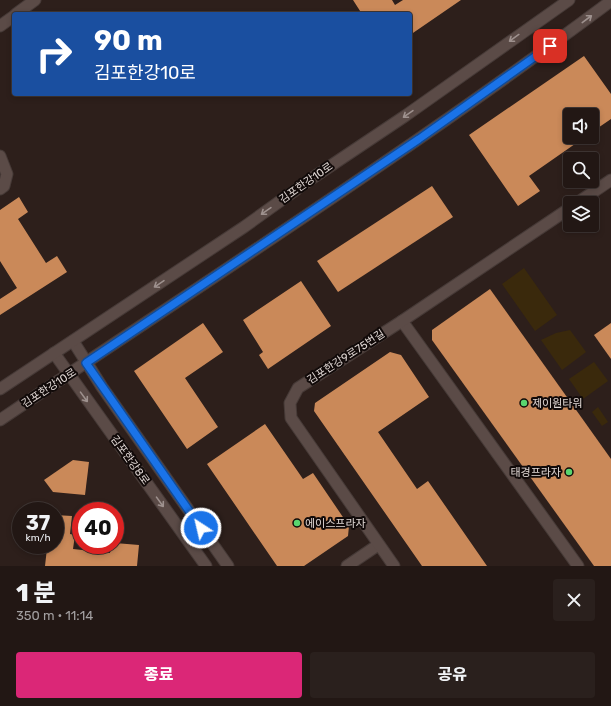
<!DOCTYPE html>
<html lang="ko">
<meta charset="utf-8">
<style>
:root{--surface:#221714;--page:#2a201d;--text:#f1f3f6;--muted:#a29fa0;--line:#3f3634;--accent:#db2777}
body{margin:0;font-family:Rubik,"Noto Sans KR",sans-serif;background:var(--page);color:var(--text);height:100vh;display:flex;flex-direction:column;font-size:15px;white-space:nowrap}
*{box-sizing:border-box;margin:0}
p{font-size:13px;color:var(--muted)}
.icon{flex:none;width:22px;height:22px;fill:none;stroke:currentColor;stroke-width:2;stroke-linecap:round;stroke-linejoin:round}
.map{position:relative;height:566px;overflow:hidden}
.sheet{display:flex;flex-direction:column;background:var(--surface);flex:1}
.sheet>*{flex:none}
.top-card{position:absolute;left:12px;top:12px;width:400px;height:84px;border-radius:4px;box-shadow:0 2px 6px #0003,0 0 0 1px var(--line);background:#1a4fa0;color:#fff;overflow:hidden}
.tools{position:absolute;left:563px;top:108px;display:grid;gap:8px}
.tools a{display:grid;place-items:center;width:36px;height:36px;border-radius:4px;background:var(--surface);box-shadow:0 2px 6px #0003,0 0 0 1px var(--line);font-size:20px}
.speed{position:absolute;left:12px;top:502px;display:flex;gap:8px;font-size:20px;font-weight:700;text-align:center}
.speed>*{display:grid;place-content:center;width:52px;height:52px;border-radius:50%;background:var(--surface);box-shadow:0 2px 6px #0003,0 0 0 1px var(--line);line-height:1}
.speed small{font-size:10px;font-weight:400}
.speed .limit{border:6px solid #d22;background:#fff;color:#111}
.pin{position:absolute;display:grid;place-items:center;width:34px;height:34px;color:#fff;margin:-17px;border-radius:8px;box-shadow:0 2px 6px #0006}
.me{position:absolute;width:44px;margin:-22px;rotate:325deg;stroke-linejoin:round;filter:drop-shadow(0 0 3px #0008)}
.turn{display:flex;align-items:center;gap:14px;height:84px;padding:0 16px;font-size:18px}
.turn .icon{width:52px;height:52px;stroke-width:2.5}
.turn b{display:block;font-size:28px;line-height:34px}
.round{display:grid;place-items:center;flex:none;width:42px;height:42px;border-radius:4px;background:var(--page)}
.headline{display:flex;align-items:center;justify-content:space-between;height:68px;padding:0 16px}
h1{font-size:24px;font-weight:800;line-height:30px}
.primary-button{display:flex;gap:8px;margin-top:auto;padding:8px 16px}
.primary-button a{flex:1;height:46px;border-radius:4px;background:var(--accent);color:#fff;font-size:16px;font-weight:800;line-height:46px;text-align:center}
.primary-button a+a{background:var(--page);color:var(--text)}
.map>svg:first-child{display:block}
.green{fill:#3a290c}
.building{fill:#ca8959}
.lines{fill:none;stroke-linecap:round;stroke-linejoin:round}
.minor-casing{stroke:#463a37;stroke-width:13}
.tertiary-casing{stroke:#463a37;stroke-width:13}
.minor{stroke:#5b4b47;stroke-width:11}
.tertiary{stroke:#5b4b47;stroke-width:11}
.oneway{stroke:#9e918e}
.route-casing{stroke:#114b97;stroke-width:10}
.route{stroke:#1a73e8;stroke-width:7}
.poi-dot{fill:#59d56f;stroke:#110a09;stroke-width:1.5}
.labels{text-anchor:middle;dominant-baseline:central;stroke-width:4;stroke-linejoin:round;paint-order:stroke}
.street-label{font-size:11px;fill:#e0d7d4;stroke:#110a09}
.poi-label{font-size:11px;fill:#e0d7d4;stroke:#110a09;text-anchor:start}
</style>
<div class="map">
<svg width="611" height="566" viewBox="0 0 611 566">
<rect width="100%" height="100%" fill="#2d1f1b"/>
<!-- green -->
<g class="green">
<path d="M524 268 557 315 535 331 502 284Z"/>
<path d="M570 330 586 352 562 370 541 340 556 333Z"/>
<path d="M594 362 608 381 583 399 569 379Z"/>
<path d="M598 407 608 422 602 426 592 412Z"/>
</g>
<!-- building -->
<g class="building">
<path d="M353 0H392L395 5 403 0H461L410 35V14H362Z"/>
<path d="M584 56 611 94V119L592 132V115H570V137H585L529 176 540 191 518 206 469 135Z"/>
<path d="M432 186 453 217 338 292 317 261Z"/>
<path d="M19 197 28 212 18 219 46 263 57 256 67 272 0 315V299L17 288 0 261V210Z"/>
<path d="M301 281 331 326 268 369 259 355 263 352 243 320Z"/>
<path d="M490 289 611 459V566H594L432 340V330Z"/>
<path d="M203 323 223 352 185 378 218 427 187 449 134 371Z"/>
<path d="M611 323V359L594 335Z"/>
<path d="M390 352 401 355 429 397 378 432 417 489 428 481 487 566H422L314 411 315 403Z"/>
<path d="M265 424 303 479 313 473 349 526 348 536 304 566H277L207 464Z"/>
<path d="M73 460 89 462 85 495 53 492 44 480Z"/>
<path d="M55 515 72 516 70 534 75 535 73 549 110 553 111 545H115V543L139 545 137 566H45L47 548H49V545H55Z"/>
</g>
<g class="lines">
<!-- minor casing -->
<g class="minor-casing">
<g id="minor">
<path d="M16 14 35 0"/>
<path d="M0 26 14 16"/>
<path d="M0 156 7 174 4 186 0 189"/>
<path d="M577 203 611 180"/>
<path d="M402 321 578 566"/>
<path d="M347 566 378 545"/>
<path d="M394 566 291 418 290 403 298 388 402 321 570 208"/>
</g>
</g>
<!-- tertiary casing -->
<g class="tertiary-casing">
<g id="tertiary">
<path d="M73 341 102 387 228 566"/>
<path d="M54 353 206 566"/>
<path d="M0 389 244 227 311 179 405 116 569 0"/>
<path d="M0 420C205 282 413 149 611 1"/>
</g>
</g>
<!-- minor -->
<use href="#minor" class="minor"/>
<!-- tertiary -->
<use href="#tertiary" class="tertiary"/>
</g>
<!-- one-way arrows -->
<defs><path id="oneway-shaft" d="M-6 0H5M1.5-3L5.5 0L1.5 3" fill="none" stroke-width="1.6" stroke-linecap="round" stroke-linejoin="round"/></defs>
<g class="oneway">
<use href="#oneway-shaft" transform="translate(587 19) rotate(-37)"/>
<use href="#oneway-shaft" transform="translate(514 38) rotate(144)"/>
<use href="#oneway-shaft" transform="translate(408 114) rotate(145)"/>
<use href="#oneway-shaft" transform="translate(266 211) rotate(145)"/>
<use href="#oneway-shaft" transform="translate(159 284) rotate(146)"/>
<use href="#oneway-shaft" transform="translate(84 397) rotate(54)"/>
<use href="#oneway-shaft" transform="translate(160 502) rotate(54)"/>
</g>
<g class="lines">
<!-- route casing -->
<g class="route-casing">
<path id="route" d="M201 528 86 363 419 139 550 46"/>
</g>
<!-- route -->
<use href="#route" class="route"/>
</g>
<!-- markers -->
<g class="poi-dot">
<circle cx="524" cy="403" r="4"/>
<circle cx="569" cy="472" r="4"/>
<circle cx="297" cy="523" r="4"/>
</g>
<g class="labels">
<!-- street labels -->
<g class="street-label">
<text transform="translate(306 183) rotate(-35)">김포한강10로</text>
<text transform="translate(346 357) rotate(-33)">김포한강9로75번길</text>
<text transform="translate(49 388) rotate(-33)">김포한강10로</text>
<text transform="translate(130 460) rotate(54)">김포한강8로</text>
</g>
<!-- poi labels -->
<g class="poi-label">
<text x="532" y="403">제이원타워</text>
<text x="561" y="472" text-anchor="end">태경프라자</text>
<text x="305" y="523">에이스프라자</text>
</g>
</g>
</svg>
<div class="tools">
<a><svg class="icon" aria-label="sound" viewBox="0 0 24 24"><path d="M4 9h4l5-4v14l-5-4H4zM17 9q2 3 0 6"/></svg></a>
<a><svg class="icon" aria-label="search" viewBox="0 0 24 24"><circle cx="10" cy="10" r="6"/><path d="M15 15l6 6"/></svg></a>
<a><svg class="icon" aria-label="layers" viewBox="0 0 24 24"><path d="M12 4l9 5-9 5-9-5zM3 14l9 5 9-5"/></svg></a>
</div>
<div class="speed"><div>37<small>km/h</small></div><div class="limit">40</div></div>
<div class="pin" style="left:550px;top:46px;background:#d93025"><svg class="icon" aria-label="arrive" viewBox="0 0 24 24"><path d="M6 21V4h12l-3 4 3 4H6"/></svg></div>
<svg class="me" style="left:201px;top:528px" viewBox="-20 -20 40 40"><circle r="17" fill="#1a73e8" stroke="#fff" stroke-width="3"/><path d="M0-11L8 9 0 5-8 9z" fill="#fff"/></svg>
<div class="top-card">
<div class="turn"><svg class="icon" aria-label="right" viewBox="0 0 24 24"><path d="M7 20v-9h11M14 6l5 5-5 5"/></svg><div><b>90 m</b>김포한강10로</div></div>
</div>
</div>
<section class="sheet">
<div class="headline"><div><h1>1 분</h1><p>350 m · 11:14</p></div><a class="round"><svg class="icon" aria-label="close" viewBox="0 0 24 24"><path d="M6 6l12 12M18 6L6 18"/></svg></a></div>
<div class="primary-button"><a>종료</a><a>공유</a></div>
</section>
